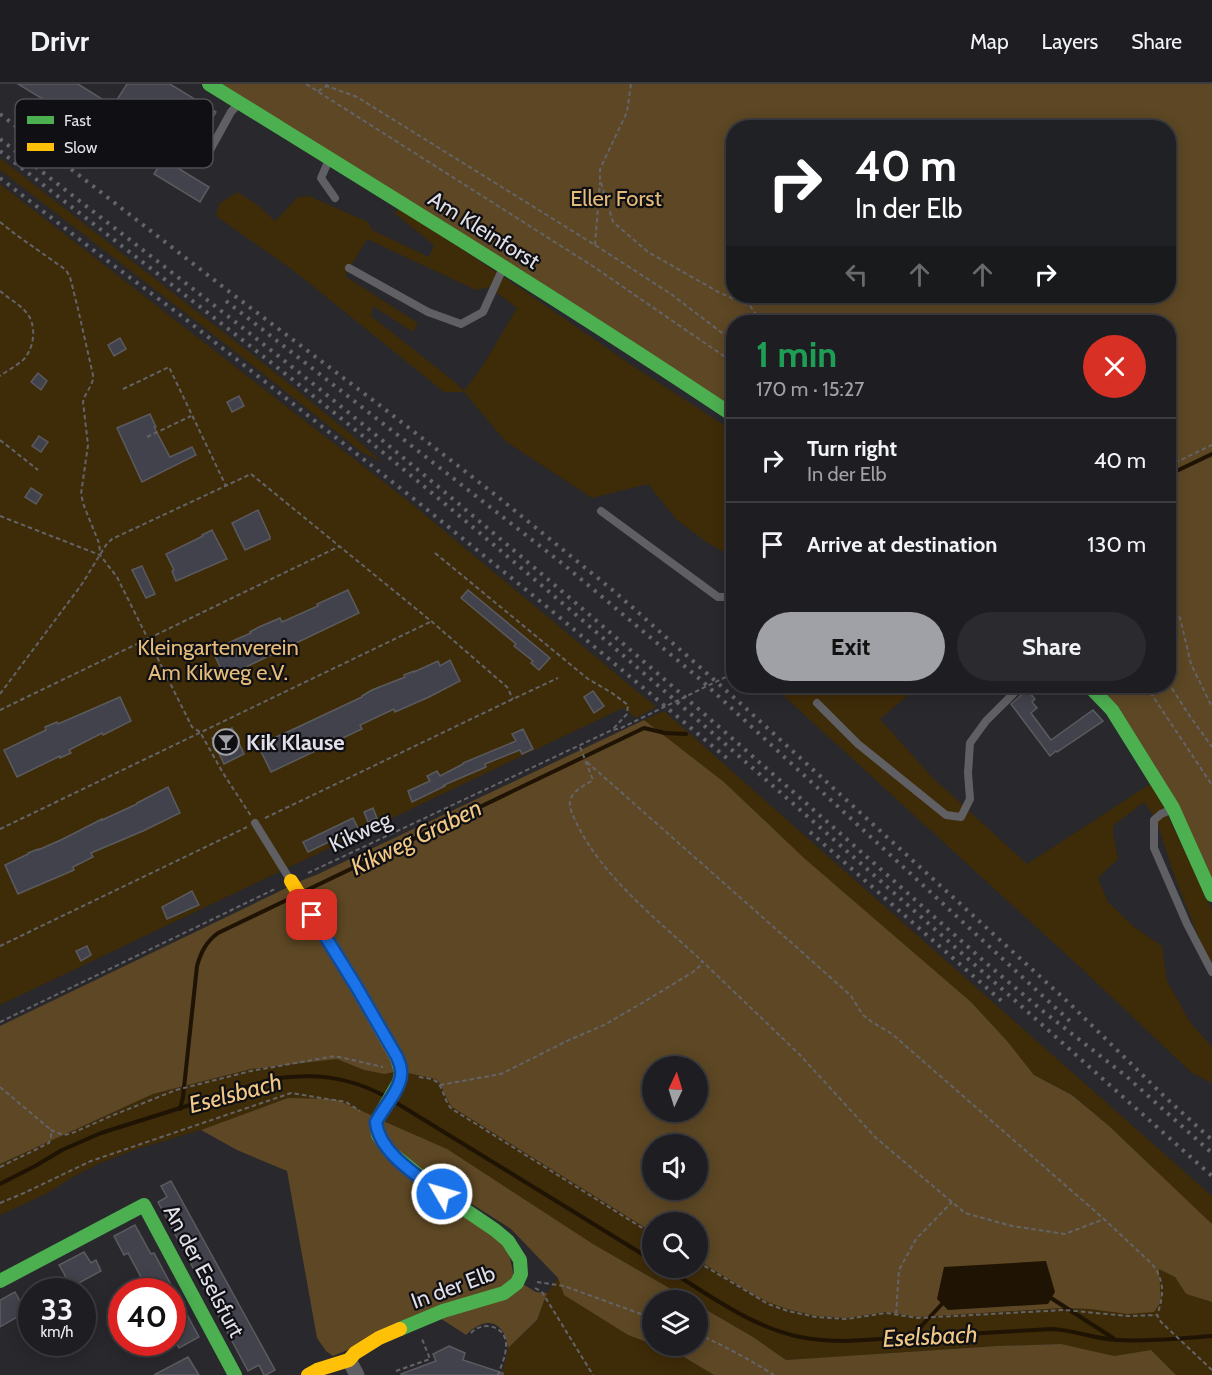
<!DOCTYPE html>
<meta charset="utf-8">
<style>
:root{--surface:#1e1e22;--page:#2b2b2f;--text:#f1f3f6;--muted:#a1a2a5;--line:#3c3c40;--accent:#a0a0a7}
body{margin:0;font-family:Cabin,sans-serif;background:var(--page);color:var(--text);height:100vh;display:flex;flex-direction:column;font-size:22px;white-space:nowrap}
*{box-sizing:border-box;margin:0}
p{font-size:20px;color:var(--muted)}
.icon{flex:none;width:33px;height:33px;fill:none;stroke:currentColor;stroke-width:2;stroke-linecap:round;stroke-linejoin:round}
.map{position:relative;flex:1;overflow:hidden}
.details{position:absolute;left:726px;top:231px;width:450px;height:378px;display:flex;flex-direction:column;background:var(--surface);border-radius:24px;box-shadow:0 3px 15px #0003,0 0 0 2px var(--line)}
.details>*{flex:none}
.guide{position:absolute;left:726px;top:36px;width:450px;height:183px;border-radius:24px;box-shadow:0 3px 15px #0003,0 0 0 2px var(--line);background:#202124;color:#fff;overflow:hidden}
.needle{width:39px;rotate:4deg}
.buttons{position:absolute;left:642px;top:972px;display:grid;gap:12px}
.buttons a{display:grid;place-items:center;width:66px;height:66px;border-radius:50%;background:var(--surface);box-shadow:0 3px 15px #0003,0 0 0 2px var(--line);font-size:30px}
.speed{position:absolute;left:18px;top:1194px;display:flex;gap:12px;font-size:30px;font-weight:700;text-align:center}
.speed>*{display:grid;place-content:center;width:78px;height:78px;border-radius:50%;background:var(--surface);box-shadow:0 3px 15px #0003,0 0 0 2px var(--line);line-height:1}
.speed small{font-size:15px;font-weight:400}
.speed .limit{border:9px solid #d22;background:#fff;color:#111}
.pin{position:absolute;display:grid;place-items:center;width:51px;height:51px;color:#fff;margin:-26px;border-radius:12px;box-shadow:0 3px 9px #0006}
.me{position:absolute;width:66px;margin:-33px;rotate:308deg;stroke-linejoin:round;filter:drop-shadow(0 0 4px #0008)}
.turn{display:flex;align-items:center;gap:21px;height:126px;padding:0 30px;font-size:27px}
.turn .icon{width:78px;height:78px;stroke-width:2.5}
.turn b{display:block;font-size:42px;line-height:51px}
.lanes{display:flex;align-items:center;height:57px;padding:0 30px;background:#0003;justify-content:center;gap:30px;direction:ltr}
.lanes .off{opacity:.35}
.round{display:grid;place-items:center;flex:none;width:63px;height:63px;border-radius:32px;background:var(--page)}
.headline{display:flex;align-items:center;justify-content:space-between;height:102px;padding:0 30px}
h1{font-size:36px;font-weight:700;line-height:45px;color:#1e9e55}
.cta{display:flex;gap:12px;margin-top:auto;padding:12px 30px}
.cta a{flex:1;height:69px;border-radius:36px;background:var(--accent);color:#111;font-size:24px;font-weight:700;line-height:69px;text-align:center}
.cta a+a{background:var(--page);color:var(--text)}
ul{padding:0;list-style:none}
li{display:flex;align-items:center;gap:18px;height:84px;padding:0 30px;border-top:2px solid var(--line)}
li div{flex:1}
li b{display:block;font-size:22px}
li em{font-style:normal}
header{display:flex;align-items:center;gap:36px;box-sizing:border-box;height:84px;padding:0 30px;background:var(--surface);border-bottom:2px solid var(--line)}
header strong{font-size:28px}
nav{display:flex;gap:33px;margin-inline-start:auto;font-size:21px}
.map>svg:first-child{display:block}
.green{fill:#3e2b08;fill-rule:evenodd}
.forest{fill:#5d4724;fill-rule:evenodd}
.water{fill:#1f1304}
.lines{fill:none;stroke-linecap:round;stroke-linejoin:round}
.stream{stroke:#1f1304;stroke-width:4}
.building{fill:#42424c;stroke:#5b5b5f;stroke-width:1.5}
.path{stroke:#646468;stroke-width:2;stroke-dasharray:4.5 3;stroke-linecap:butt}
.lane{stroke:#606064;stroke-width:8}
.street{stroke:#606064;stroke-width:15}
.fast{stroke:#4caf50;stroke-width:14}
.slow{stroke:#ffc107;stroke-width:14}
.rail{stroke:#646469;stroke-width:4;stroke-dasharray:3 6;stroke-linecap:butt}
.route-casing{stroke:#114b97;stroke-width:15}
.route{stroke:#1a73e8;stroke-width:10}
.labels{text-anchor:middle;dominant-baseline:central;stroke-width:4.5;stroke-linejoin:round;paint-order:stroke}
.park-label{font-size:22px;fill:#e5bb79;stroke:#0f0f14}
.street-label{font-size:22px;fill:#e1e0e8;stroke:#0f0f14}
.poi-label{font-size:22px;font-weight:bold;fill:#e1e0e8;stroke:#0f0f14;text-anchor:start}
.water-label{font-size:24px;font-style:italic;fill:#f2c885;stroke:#0f0f14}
.key{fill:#0f0f14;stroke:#4e4e54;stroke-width:1.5}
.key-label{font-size:16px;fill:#e1e0e8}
</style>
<header>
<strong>Drivr</strong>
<nav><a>Map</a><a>Layers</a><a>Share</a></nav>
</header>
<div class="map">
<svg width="1212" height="1291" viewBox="0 0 1212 1291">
<rect width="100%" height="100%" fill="#28282d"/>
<!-- green -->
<g class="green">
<path d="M0 74 286 297 353 352 382 378 363 369 224 259 0 86Z"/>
<path d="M0 100 412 420 656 623 636 634 623 624 0 921Z"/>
<path d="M237 108 259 122 275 137 298 113 309 112 368 138 372 146 429 173 434 161 394 129 400 124 526 208 630 280 733 347V473L706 458 676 435 648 400 592 414 505 357 464 308H444L294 187 216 132 219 120ZM367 155 476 206 489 203 517 224 482 283 464 307 455 298 371 232 373 222 413 248 418 239 345 192Z"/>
<path d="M773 602H919L880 635 932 693 1027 780 1150 700 1163 721 1212 826V887L1174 791 1156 735 1144 718 1114 741 1113 748 1118 775 1098 794 1108 818 1133 842 1162 862 1167 897 1190 938 1212 963V999L1192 989 1082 885Z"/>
<path d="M664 627 1212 1112V1140L1108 1041 1073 1011 1034 991 1008 958 971 918 804 774 724 698 644 636Z"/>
<path d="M337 975 364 986 398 987 436 995C443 1002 445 1014 452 1023L652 1148V1184H698V1176L754 1211 768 1218 787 1225 816 1232 847 1234 886 1228 918 1233 1063 1224 1090 1225 1161 1218 1159 1185 1175 1193 1186 1210 1212 1218V1291H1176L1151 1266 1114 1272 1061 1260 997 1262 786 1276 753 1253 698 1221V1216H690L593 1160 288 1014 201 1046 134 1066 98 1080 73 1093 46 1110 0 1131V1080L153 1010 251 985Z"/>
<path d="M558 1194 565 1211 628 1251 652 1260V1262L684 1273 714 1291H502L508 1264 537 1237 547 1209Z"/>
</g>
<!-- forest -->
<g class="forest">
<path d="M219 0H1212V805L1094 602H1168V238H734L733 327ZM734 44H1168V212H734Z"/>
<path d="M644 636 724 698 804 774 971 918 1008 958 1034 991 1072 1011 1108 1041 1212 1140V1218L1186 1210 1175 1193 1159 1185 1161 1218 1154 1228 1128 1230 1090 1225 1063 1224 918 1233 886 1228 847 1234 816 1232 787 1225 768 1218 754 1211 698 1176V1138H652V1148L452 1023C445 1014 443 1002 436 995L398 987 385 990 364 986 337 975 251 985 153 1010 0 1080V942L303 796 316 791ZM652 982H698V1028H652ZM652 1060H698V1106H652Z"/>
<path d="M288 1014 335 1015 373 1032 377 1051 507 1160 515 1197 333 1272 326 1267 317 1254 287 1087 237 1066 201 1046Z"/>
<path d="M381 1036 447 1065 593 1160 690 1216H652V1260L628 1251 564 1211 558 1194 511 1145 390 1068Z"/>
<path d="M521 1199 536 1208 547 1209 537 1236 508 1264C504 1235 485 1232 466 1251L440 1234Z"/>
<path d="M698 1221 753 1253 786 1276 997 1262 1061 1260 1114 1272 1151 1266 1176 1291H714L684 1273 655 1262H698Z"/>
</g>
<!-- water -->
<path class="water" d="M1046 1177 1055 1208 1048 1220 948 1226 937 1215 944 1183Z"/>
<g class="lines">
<!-- stream -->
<g class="stream">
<path d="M1168 391 1212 370"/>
<path d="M305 807 644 644 665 649 686 650"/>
<path d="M395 1018 652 1176"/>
<path d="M180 1025 183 1013 197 882C201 868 206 858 218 849L293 813"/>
<path d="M0 1100 37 1081 62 1066 101 1049 272 995C313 989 346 992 383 1011"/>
<path d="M665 1184C708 1210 751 1243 800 1253 815 1256 831 1257 846 1257L1052 1245C1074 1246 1095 1255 1117 1256 1149 1258 1181 1254 1212 1252"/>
<path d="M1051 1214 1113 1254"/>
<path d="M911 1253 942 1220"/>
</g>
</g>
<!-- building -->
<g class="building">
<path d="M18 0H78L113 22 127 0H170L216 28 194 64 134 28 122 48 147 61 143 69 117 57 115 59Z"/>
<path d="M163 75 209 103 200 118 154 90Z"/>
<path d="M120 254 126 265 114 272 108 261Z"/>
<path d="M38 289 47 297 41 306 31 298Z"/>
<path d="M239 312 244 322 232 328 227 318Z"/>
<path d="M150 330 156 343H154L170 373 192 363 196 371 142 398 117 344Z"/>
<path d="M39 352 48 358 41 368 32 362Z"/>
<path d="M31 404 42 411 36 420 25 413Z"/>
<path d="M258 426 270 453V455L245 466 232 439Z"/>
<path d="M212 446 227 475 176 497 172 487 174 486 166 470 203 452 202 451Z"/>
<path d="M142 482 155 510 146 514 132 486Z"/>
<path d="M348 506 359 529 225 593 212 566 251 549 250 548 259 543 280 534 282 538 318 522 317 520Z"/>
<path d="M468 506 550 574 539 586 531 579 533 577 514 562 516 560 461 514Z"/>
<path d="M450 576 460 597 429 613 395 628 394 625 360 641 362 645 271 688 258 661 296 644 362 613V612L372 606 405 593 404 591 414 587V588L438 577 440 582Z"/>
<path d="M1027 606 1035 615 1032 618 1037 624 1031 629 1051 656 1093 626 1103 637 1057 668 1056 667 1050 672 1011 620Z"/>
<path d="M593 607 604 622 594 629 584 613Z"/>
<path d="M120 613 131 637 103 651 102 649 69 666 71 669 60 674V672L17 693 4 666 46 646 45 643 57 638 58 640Z"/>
<path d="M232 644 244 670 224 680 212 654Z"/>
<path d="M523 645 533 665 522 670 520 666 485 680 486 683 444 701 445 702 412 718 408 707 430 697 427 692 437 687 440 692 463 680V679L516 657 512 650Z"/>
<path d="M168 703 180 729 143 747 91 769 93 773 73 783 74 786 18 810 5 781 28 770V769L38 765V766L63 755 102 735V736L137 720V719Z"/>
<path d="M373 724 377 734 368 738 364 728Z"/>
<path d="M353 734 358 744 308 768 303 758Z"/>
<path d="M192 807 199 821 167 835 162 823Z"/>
<path d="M87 862 91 871 81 877 76 867Z"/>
<path d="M171 1097 275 1286 266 1291H264L259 1281 248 1287 158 1118 167 1113 161 1102Z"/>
<path d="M135 1141 151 1170 154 1169 199 1253 179 1264 172 1252V1208H149L128 1169 124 1171 114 1152Z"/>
<path d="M84 1168 91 1179 96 1176 101 1187 66 1206 60 1195 66 1193 59 1181Z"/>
<path d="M15 1208 20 1217 25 1214 31 1225 0 1243V1216Z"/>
<path d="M449 1262 465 1269 463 1276 503 1289V1291H401V1290L436 1277 433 1270Z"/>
<path d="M188 1273 199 1291H154Z"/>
</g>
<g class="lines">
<!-- path -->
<g class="path">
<path d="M306 0 591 181 734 279"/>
<path d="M326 0 327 2 357 13 595 161 671 210 734 258"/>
<path d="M631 0 627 28 600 85V95L613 138 648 168 720 209 750 222 762 238"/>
<path d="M318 7 331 0"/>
<path d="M0 138 15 150 66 186 70 193 78 225 93 291C94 301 85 308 83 318L88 361 81 410 84 422 99 459 100 468"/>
<path d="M595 161 600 98"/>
<path d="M0 207C8 214 19 220 26 228 37 240 35 264 23 276 16 282 7 287 0 292"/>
<path d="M123 305 169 283 226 402"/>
<path d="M147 353 191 332"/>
<path d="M0 356 38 386"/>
<path d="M1168 382 1212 361"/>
<path d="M0 432 100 471 117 493 192 643 200 648 223 689 251 732"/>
<path d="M435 469 588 595 612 609 628 621 627 630 613 645"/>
<path d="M1168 522 1180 534 1191 580 1212 623"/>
<path d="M1168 598 1187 628 1212 663"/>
<path d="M1146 602 1212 701"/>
<path d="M0 610 82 500 106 461 112 455 251 390 431 537 507 603 513 615"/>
<path d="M0 626 340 462"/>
<path d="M580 663 593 696C585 701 572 707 570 717 569 725 573 731 576 738 601 792 659 837 702 877"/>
<path d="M587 678 829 892 851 912 863 931 872 938 892 950 1104 1135 1152 1180C1165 1197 1164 1212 1157 1231"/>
<path d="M265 734 513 615 558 594"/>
<path d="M0 745 430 538"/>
<path d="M308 789 612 646 621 644 734 589"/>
<path d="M0 862 247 743"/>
<path d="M0 938 275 805"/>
<path d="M419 993C424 994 429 994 434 996 444 1001 443 1017 452 1025L652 1150"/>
<path d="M440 1001 501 990 569 956 604 941 642 919 693 888 701 881 702 877 800 971 876 1054 965 1129 1012 1142 1065 1150 1104 1135"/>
<path d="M0 1003 51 1046"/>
<path d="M0 1083 49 1059 51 1052V1046L63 1051 70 1050 111 1032 176 1006 251 987 335 972 383 983"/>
<path d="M0 1119 24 1109 91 1077 291 1009 346 1018 360 1027"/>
<path d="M698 1178 768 1220 788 1227 816 1233 847 1235 886 1229 918 1234 1064 1226 1128 1232 1157 1231 1161 1238 1212 1286"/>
<path d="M537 1198 564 1202 652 1234"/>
<path d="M535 1204 542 1208 593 1291"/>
<path d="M896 1230 899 1186 916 1155 952 1118"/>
<path d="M471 1249C483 1236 507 1242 506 1262 506 1272 501 1282 498 1291"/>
<path d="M698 1250C724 1262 749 1275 774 1291"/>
<path d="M396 1287 430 1275 422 1255"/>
</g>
<!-- lane -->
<g class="lane">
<path d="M151 49 204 77 231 28 238 20"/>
<path d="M328 78 321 94 335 114"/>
<path d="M349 184 428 228 461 240 483 228 503 184"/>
<path d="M601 427 718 513H734"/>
<path d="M817 619 858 660 946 731 961 733 970 715 968 689 970 659 986 637 1021 602"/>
<path d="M1170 726 1161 730 1154 736V764L1187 840 1212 888"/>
<path d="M255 739 289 794"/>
</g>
<!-- street -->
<path class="street" d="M349 1276 357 1291"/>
<!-- fast -->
<g class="fast">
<path d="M209 0C385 109 562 217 734 332"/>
<path d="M1089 602 1112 626 1173 724 1212 811"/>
<path d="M397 974 401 989 399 998 376 1038 378 1051 390 1068 442 1110 495 1146 508 1157 520 1176 521 1190 517 1199 504 1209 443 1227 400 1245"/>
<path d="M0 1197 144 1121 235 1291"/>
</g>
<!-- slow -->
<g class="slow">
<path d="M291 797 356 902 397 974"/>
<path d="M308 1291 317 1286 349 1276 355 1269 379 1254 400 1245"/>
</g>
<!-- rail -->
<g class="rail">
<path d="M0 30 227 206 378 320 493 409 615 508 729 609 1069 919 1165 1013 1212 1056"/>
<path d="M0 55C120 149 242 241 360 338 573 513 780 695 986 879L1044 928 1126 992 1212 1069"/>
<path d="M0 67C144 180 291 291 432 409 697 630 953 862 1212 1092"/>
<path d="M0 94 101 172 179 230 414 415 546 522 729 676"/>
<path d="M226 217 563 480 701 596 1072 939"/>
<path d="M810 748 1005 920"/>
</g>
</g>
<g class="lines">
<!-- route casing -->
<g class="route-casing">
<path id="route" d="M312 831 356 902 397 973C399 978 401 982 401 987 403 1003 383 1024 376 1038 379 1069 418 1092 442 1110"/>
</g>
<!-- route -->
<use href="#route" class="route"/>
</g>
<!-- icons -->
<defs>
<g id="bar-ring" transform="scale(1.35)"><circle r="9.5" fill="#0f0f14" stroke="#a0a0a7" stroke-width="1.5"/><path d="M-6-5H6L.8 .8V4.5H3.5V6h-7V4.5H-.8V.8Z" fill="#a0a0a7"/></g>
</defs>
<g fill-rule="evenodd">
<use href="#bar-ring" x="226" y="658"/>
</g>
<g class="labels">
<!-- park labels -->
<g class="park-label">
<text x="616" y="114">Eller Forst</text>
<text x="218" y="563">Kleingartenverein<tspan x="218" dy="25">Am Kikweg e.V.</tspan></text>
</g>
<!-- street labels -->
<g class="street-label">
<text transform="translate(484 146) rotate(32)">Am Kleinforst</text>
<text transform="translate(360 748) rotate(-25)">Kikweg</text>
<text transform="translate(204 1187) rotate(62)">An der Eselsfurt</text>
<text transform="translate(453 1203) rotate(-20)">In der Elb</text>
</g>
<!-- poi labels -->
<g class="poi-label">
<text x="246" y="658">Kik Klause</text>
</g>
<!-- water labels -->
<g class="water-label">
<text transform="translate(416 753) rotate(-26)">Kikweg Graben</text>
<text transform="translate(235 1009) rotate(-15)">Eselsbach</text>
<text transform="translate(930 1252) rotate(-3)">Eselsbach</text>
</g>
</g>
<!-- legend -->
<rect x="15" y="15" width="198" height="69" rx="9" class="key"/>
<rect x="27" y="32" width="27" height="8" fill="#4caf50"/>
<rect x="27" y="59" width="27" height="8" fill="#ffc107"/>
<g class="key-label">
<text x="64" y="42">Fast</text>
<text x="64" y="69">Slow</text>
</g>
</svg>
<div class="buttons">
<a><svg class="needle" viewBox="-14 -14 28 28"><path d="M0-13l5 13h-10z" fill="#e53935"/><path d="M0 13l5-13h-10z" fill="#a1a2a5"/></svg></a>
<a><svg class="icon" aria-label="sound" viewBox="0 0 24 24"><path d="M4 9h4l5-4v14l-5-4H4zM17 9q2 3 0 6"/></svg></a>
<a><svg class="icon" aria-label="search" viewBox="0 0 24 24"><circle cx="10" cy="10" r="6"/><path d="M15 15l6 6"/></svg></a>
<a><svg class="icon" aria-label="layers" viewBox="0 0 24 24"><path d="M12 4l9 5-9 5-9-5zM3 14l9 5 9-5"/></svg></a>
</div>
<div class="speed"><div>33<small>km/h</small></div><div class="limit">40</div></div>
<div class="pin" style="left:312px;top:831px;background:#d93025"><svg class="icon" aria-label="arrive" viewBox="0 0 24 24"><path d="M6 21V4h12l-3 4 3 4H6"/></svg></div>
<svg class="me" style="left:442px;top:1110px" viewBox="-20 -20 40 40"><circle r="17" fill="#1a73e8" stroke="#fff" stroke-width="3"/><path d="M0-11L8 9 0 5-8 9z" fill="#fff"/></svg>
<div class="guide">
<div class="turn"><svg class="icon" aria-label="right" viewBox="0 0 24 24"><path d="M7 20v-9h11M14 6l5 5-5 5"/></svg><div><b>40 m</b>In der Elb</div></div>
<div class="lanes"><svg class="icon off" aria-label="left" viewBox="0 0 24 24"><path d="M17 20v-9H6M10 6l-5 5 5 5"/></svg><svg class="icon off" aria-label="ahead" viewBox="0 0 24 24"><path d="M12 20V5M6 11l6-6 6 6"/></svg><svg class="icon off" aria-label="ahead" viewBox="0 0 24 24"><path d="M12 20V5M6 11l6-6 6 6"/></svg><svg class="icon" aria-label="right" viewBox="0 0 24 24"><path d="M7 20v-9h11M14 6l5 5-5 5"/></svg></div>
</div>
<section class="details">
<div class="headline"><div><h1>1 min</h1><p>170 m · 15:27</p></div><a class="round" style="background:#d93025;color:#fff"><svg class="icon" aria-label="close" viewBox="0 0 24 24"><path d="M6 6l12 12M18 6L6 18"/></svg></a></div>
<ul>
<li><svg class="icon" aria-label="right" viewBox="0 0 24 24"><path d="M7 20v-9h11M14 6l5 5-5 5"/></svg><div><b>Turn right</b><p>In der Elb</p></div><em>40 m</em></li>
<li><svg class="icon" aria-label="arrive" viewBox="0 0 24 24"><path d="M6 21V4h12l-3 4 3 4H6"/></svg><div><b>Arrive at destination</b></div><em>130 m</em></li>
</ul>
<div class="cta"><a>Exit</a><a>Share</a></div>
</section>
</div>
